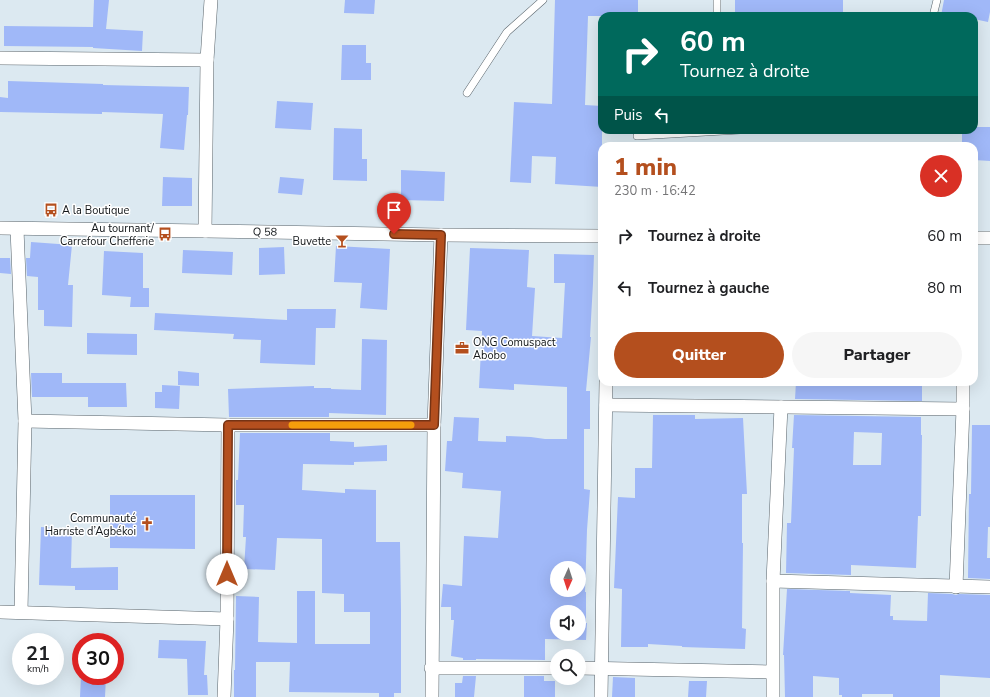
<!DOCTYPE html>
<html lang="fr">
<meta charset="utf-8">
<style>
:root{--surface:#fff;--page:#f6f6f6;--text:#202124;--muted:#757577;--accent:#b44f1e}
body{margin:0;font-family:"Nunito Sans",sans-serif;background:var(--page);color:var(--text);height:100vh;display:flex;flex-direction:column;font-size:15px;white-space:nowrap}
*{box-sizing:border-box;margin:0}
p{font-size:13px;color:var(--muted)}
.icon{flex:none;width:22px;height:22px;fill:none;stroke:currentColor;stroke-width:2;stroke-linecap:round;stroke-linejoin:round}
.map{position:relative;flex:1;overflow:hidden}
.sheet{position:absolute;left:598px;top:142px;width:380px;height:244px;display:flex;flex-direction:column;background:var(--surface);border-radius:12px;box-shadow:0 4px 16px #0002}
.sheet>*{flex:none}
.guide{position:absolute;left:598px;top:12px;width:380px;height:122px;border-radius:12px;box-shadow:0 4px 16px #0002;background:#00695c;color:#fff;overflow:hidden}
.needle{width:26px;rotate:183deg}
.tools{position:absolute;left:550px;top:561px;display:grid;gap:8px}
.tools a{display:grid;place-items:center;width:36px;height:36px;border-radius:50%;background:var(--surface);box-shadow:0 4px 16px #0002;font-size:20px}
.speed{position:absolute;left:12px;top:633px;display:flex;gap:8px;font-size:20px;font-weight:700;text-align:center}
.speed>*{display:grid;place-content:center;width:52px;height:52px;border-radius:50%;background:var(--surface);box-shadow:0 4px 16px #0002;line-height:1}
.speed small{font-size:10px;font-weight:400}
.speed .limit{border:6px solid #d22;background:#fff;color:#111}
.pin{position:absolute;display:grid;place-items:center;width:34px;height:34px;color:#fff;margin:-41px -17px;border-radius:50% 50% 50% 0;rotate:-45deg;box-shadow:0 0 4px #0007}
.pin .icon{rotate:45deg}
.me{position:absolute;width:44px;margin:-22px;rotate:0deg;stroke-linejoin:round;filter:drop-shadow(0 0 3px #0008)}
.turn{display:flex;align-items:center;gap:14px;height:84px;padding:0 16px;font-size:18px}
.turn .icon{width:52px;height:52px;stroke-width:2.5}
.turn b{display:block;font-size:28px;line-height:34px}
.then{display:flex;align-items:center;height:38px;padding:0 16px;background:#0003;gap:8px;font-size:15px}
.round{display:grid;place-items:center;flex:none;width:42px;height:42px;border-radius:21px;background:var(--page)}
.head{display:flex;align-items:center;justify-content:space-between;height:68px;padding:0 16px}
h1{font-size:24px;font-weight:800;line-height:30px;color:var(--accent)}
.action{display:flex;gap:8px;margin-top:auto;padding:8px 16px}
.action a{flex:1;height:46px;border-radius:24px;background:var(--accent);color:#fff;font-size:16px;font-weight:800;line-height:46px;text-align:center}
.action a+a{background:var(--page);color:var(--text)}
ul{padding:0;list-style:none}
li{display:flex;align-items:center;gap:12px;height:52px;padding:0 16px}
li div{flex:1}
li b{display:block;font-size:15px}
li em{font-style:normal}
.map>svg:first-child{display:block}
.building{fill:#a0b8f8;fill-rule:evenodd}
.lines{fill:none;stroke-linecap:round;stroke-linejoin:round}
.service-casing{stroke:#59646b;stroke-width:8}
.minor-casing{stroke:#59646b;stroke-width:14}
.service{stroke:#fff;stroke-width:7}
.minor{stroke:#fff;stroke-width:13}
.route-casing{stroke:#753314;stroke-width:10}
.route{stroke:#b44f1e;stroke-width:7}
.slow{stroke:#f59e0b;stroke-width:7}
.labels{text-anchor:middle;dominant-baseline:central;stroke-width:3;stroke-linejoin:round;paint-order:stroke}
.poi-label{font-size:11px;fill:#111518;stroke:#fff;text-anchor:end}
.street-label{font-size:11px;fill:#111518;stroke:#fff}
</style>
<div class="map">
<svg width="990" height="697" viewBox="0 0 990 697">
<rect width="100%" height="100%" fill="#dce9f1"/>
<!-- building -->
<g class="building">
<path d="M94 0H109L106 29 143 31 142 51 93 48V47L4 46V26L93 27Z"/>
<path d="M345 0H375L374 14 344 13Z"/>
<path d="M555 0H638V16H588L585 105 602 106V187L555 184 556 157 532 156 531 183 510 182 514 102 552 104Z"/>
<rect x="735" y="0" width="108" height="16"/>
<path d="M944 0H990V12L988 22 974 19V16H941Z"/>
<path d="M342 45H366V63H371V80H341Z"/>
<path d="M8 81 103 84V85L189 87 188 115H187L184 150 160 148 163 114 102 112V114L0 112V97L8 98Z"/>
<path d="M277 101 313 103 311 130 275 128Z"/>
<path d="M974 127H990V161L974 160V146H962V130H974Z"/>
<path d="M334 128 362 129V159H367V181L333 180Z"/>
<path d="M401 170 445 172 444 201 401 200Z"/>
<path d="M163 177 192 178V206H162Z"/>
<path d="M280 177 304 179 302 195 278 193Z"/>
<path d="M31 242 72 245 68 285H73L72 327 44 326V310H38V277L27 276 26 258H30Z"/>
<path d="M336 246 390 249 387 310 360 308 362 283 334 282Z"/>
<path d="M284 247 285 274 259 275V248Z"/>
<path d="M470 248 529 250 527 287 535 288 532 336 562 338 565 283H554V254L594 255 593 283 590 337H591L586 391H590V429H584V489L590 490 587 530 585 592H586V623H587L586 640 545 639V660L476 659V660H463V658L451 656 454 620H451V607H441L443 584 462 586 464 536 498 538 501 491 462 488 463 473 445 471 447 441H452L454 417 479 418 478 441 506 442V436L531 437 545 439H567V387L514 384V390L479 388 482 331 466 330ZM557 568H579V590H557ZM557 612H579V634H557Z"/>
<path d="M183 250 233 252 232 275 182 273Z"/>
<path d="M104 251 143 253V288H149V307H130L131 297 102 295Z"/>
<path d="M0 258H10L11 274 0 273Z"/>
<path d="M287 309H336L335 328H316L315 365 260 363 261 340 233 339 234 334 154 330 155 313 287 320Z"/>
<path d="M87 333 137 334V355L87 354Z"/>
<path d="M362 339 387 340 386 415 329 413V417H229L228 389 314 386V388H331V389L361 390Z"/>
<path d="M178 371 199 373V386L178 385Z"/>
<path d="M31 373H62V383H126L127 407H88V397H32Z"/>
<path d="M796 382H922V401L795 399Z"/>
<path d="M162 385 180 386 179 409 155 408V392H162Z"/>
<path d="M653 415H695V419L743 418 747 494H742V543H743L742 628 746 629 745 649 682 647V646L648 644V647H621L622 589 614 588 618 497 635 498V468H652Z"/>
<path d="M794 415 921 417V435H922L921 516H918L916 568 851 565V575L786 573 787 523H791L794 448H792ZM854 432 882 433 881 465H853Z"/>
<path d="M972 425H990V527H988L987 558H990V579L968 578 969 494H971Z"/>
<path d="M240 433H330V441L354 442V447L387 445V461L354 462V465L303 464 302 490 345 493V489L376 490V542H400L401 610V693H394V697H379V693L289 692 290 662H256V697H234V670H235L236 596 259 597 258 642 297 643V591H315V644H370V612H344V594L322 593V539L277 538 275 570 244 569 246 537H243L244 505H236V480H238Z"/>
<path d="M110 495H195V549L110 548Z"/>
<path d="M41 527 72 529 71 568 118 567V590H75V586L39 585Z"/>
<path d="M787 589 850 591V593L891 595 890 616H893V620L927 621 928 593 952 594 956 595 959 594 990 595V678L940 675V697H893V694H862V697H842V695H839V678L813 676V697H785L784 655H783Z"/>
<path d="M159 640 206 641 204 675H207L208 695H188L187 659 158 658Z"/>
<path d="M81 676H106L105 697H80Z"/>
<path d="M463 676H476L474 697H455V683H462Z"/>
<path d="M524 676H544V681H555V697H524Z"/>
<path d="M613 677 635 678V697H612Z"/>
<path d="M689 681H707L706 697H688Z"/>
</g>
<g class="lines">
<!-- service casing -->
<g class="service-casing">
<g id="service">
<path d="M717 0V16"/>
<path d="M933 16 937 0"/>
<path d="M467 93 507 32 543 0"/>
<path d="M637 136 740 130"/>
</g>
</g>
<!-- minor casing -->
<g class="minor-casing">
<g id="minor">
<path d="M0 58 207 60"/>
<path d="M0 228 205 231 441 235 602 236"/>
<path d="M17 229 25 421 21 612"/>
<path d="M205 231 207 60 211 0"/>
<path d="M974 238H990"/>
<path d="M606 405 963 409"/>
<path d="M25 421 228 425H434"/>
<path d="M773 581 990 587"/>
<path d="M956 587 963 409V382"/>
<path d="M0 612 227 619"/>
<path d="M431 668H557"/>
<path d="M579 668 772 672"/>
<path d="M224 697 227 619 228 425"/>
<path d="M432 697 434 425 441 235"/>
<path d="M601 697 606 382"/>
<path d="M773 697V581L781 407"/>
</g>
</g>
<!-- service -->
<use href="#service" class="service"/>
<!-- minor -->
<use href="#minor" class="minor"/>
</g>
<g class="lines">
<!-- route casing -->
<g class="route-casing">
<path id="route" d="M227 574 228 425H434L441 235 394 234"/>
</g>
<!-- route -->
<use href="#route" class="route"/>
<!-- slow -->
<path class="slow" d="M292 425H411"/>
</g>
<!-- icons -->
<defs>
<g id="bus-bare" transform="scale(1.08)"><path d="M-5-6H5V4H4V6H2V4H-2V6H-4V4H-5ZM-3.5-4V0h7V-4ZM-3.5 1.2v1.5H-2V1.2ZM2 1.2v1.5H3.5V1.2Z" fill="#b44f1e" stroke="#fff" stroke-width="2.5" paint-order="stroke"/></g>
<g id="bar-bare" transform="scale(1.08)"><path d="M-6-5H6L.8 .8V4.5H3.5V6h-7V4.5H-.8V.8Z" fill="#b44f1e" stroke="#fff" stroke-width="2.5" paint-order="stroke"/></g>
<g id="office-bare" transform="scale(1.08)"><path d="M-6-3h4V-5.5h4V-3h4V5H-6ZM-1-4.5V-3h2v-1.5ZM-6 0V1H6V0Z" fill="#b44f1e" stroke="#fff" stroke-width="2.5" paint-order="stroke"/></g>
<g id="church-bare" transform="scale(1.08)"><path d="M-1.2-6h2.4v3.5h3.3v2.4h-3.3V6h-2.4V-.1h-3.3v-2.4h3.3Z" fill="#b44f1e" stroke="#fff" stroke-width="2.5" paint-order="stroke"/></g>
</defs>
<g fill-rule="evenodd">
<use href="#bus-bare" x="51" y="210"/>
<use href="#bus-bare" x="165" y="234"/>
<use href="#bar-bare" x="342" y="241"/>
<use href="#office-bare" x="462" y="348"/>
<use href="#church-bare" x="147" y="524"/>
</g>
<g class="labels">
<!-- poi labels -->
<g class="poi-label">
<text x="62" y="210" text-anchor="start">A la Boutique</text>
<text x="154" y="228">Au tournant/<tspan x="154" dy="13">Carrefour Chefferie</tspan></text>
<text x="331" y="241">Buvette</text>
<text x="473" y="342" text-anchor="start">ONG Comuspact<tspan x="473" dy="13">Abobo</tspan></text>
<text x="136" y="518">Communauté<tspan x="136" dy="13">Harriste d’Agbékoi</tspan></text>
</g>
<!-- street labels -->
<g class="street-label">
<text transform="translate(265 232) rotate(1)">Q 58</text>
</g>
</g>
</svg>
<div class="tools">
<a><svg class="needle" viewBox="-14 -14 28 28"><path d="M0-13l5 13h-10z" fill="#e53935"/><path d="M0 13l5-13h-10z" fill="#757577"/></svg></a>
<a><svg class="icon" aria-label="sound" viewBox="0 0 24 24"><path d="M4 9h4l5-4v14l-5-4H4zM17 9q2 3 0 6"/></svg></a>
<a><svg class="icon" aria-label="search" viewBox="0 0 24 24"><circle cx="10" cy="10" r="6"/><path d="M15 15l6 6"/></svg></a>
</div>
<div class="speed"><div>21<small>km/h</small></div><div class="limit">30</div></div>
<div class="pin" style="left:394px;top:234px;background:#d93025"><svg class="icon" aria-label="arrive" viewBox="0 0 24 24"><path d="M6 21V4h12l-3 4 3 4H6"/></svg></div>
<svg class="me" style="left:227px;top:574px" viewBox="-20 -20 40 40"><circle r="19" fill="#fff"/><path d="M0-13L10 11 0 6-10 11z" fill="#b44f1e"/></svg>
<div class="guide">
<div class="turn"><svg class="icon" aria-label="right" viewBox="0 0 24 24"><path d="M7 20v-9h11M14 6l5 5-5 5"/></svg><div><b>60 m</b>Tournez à droite</div></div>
<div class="then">Puis<svg class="icon" aria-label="left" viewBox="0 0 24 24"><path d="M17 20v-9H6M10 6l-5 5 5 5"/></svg></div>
</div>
<section class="sheet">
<div class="head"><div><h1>1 min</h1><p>230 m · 16:42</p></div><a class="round" style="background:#d93025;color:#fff"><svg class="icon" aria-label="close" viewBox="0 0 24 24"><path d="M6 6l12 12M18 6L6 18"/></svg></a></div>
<ul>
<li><svg class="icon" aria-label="right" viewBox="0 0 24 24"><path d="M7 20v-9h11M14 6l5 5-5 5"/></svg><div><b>Tournez à droite</b></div><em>60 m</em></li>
<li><svg class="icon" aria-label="left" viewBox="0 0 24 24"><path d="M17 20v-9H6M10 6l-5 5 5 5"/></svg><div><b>Tournez à gauche</b></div><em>80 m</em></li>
</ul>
<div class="action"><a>Quitter</a><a>Partager</a></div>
</section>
</div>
